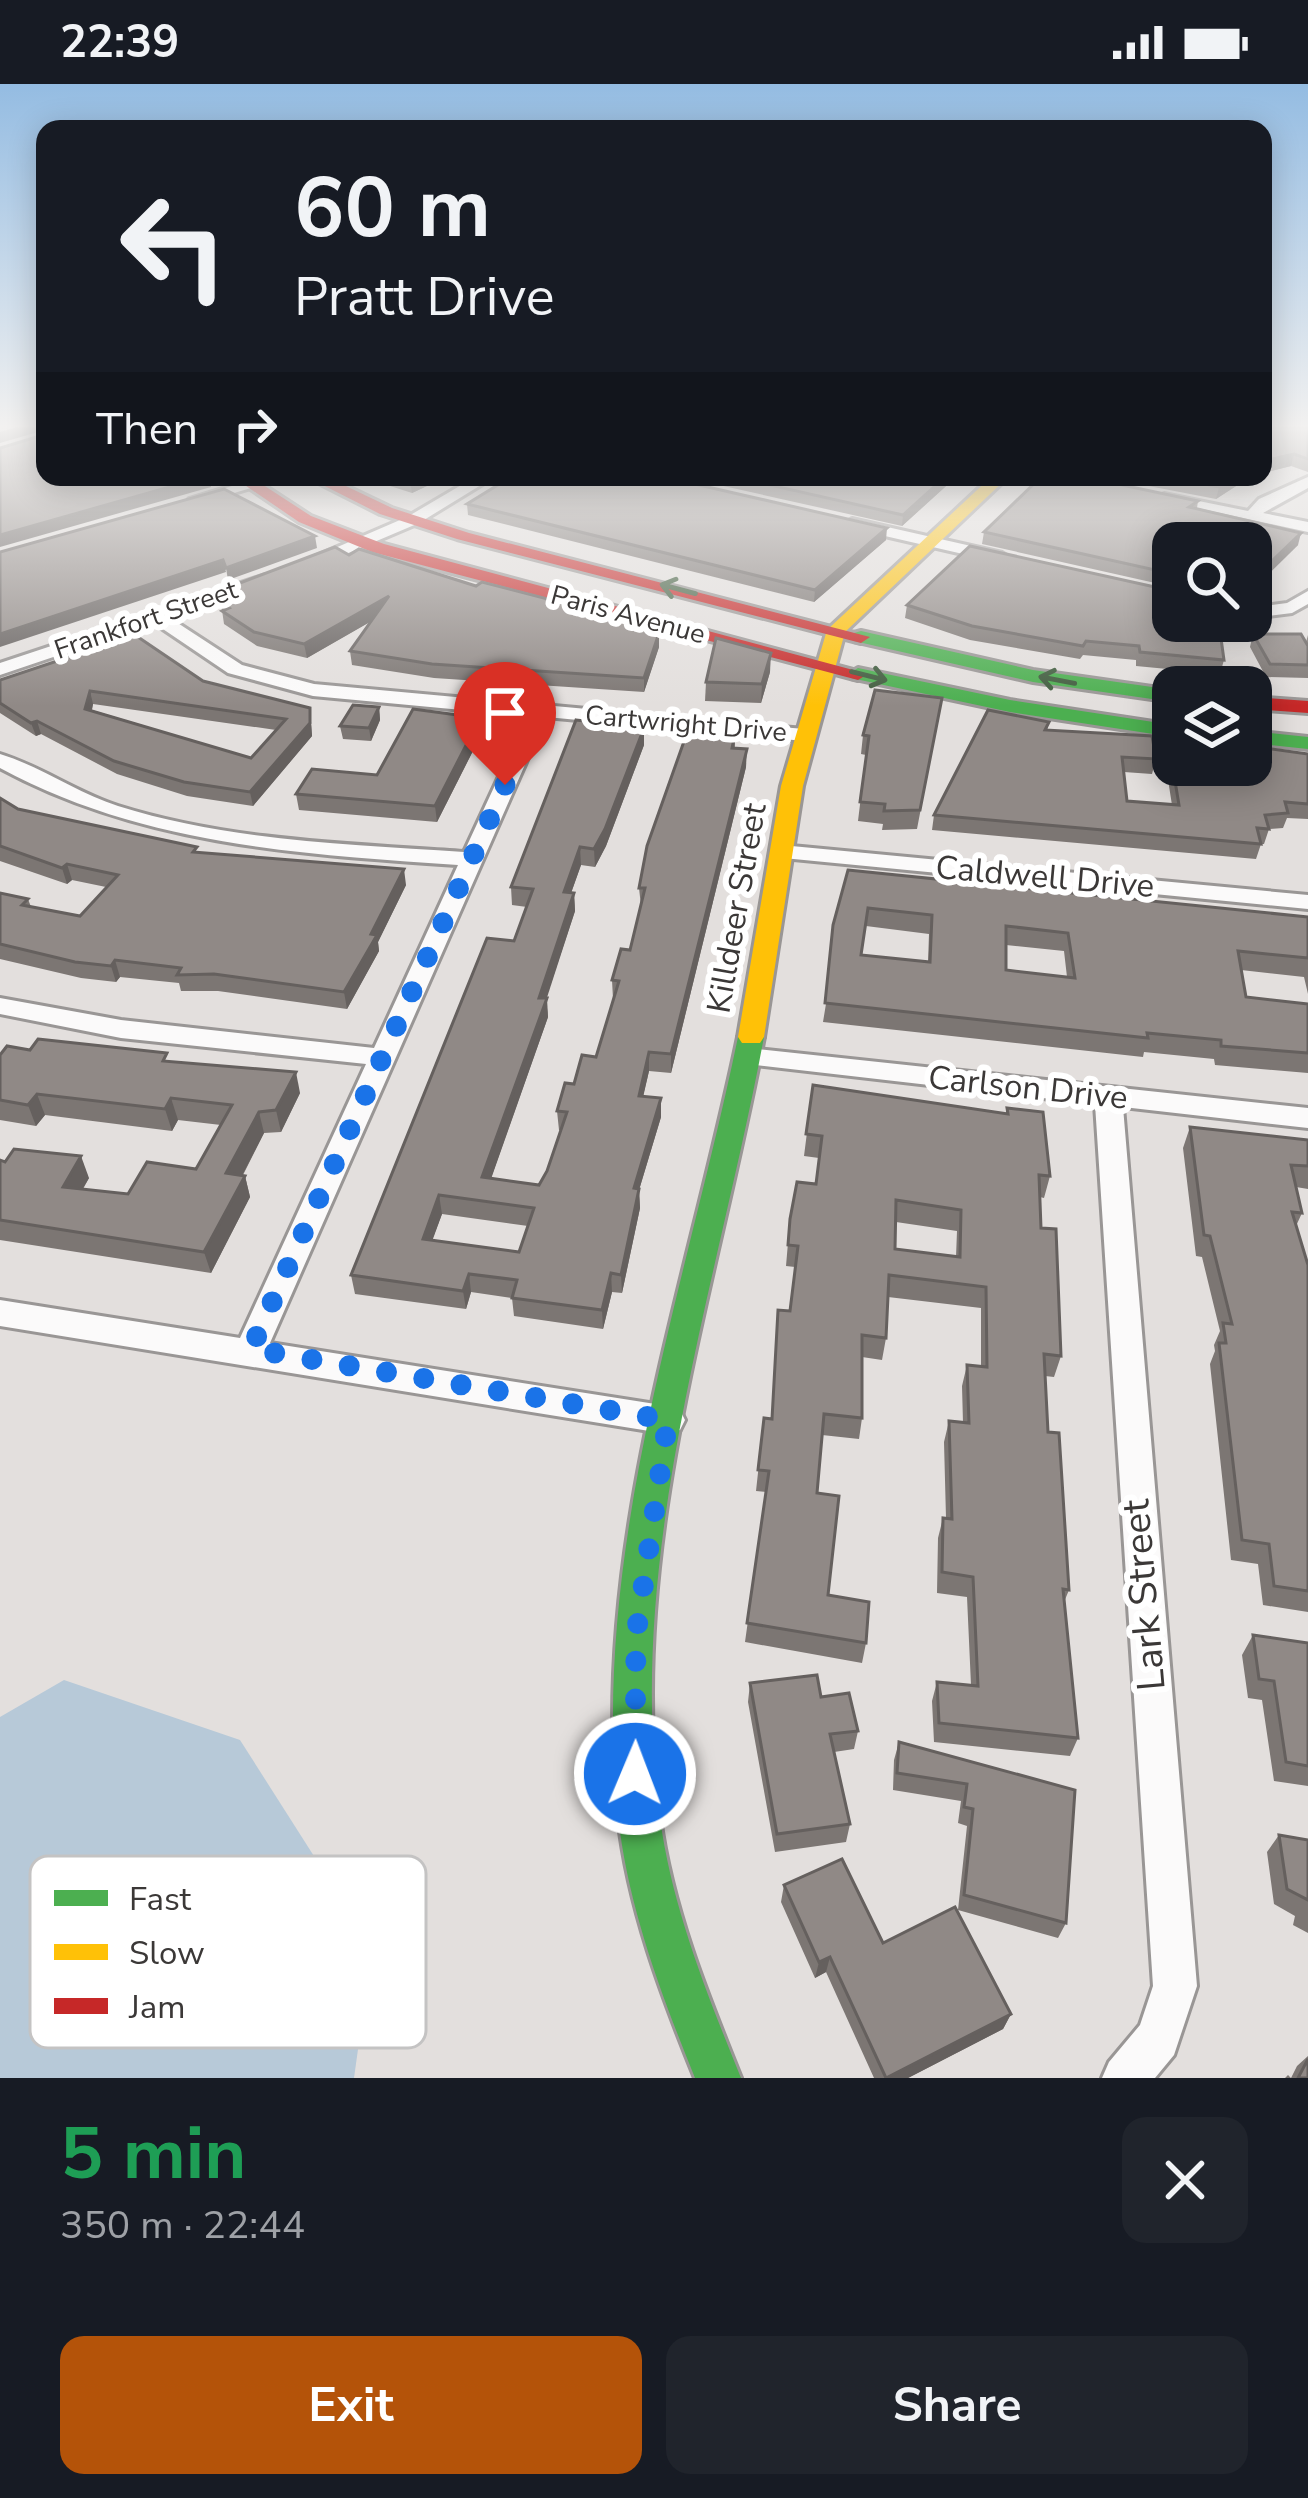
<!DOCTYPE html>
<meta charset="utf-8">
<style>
:root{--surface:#171b24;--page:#20242c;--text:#f1f3f6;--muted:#9ea1a6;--accent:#b45309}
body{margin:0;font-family:"Nunito Sans",sans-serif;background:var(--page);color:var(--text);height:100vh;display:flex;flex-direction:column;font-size:45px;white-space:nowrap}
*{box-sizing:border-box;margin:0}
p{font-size:39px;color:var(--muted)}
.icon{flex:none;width:66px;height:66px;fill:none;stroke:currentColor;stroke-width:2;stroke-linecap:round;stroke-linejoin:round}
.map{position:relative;height:1994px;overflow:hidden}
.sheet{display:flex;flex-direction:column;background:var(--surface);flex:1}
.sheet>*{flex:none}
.banner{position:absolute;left:36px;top:36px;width:1236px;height:366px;border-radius:24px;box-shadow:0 6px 30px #0003;background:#171b24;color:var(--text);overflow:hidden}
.fabs{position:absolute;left:1152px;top:438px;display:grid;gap:24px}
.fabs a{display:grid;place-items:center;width:120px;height:120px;border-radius:24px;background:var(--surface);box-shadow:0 6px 30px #0003;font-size:60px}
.pin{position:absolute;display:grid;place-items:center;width:102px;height:102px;color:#fff;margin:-123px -51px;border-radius:50% 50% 50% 0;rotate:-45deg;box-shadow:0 0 12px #0007}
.pin .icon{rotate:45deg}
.me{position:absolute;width:132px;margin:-66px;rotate:1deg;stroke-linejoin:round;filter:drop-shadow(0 0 9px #0008)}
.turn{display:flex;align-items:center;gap:42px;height:252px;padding:0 60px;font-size:54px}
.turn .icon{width:156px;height:156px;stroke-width:2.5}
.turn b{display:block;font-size:84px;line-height:102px}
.then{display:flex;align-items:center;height:114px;padding:0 60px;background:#0003;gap:24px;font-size:45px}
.round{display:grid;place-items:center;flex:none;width:126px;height:126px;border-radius:24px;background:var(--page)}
.overview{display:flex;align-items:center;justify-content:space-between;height:204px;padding:0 60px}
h1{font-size:72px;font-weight:700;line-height:90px;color:#1e9e55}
.action{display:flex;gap:24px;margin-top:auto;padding:24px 60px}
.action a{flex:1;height:138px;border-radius:24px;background:var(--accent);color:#fff;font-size:48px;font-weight:700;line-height:138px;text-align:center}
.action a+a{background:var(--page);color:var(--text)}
.status{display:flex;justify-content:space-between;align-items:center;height:84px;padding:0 60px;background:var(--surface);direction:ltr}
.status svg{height:33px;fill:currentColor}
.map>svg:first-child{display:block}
.water{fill:#b7c9d8}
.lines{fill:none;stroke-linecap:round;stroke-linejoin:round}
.street-casing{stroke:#999695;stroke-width:6}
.fast-casing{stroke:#999695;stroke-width:6}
.slow-casing{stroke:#999695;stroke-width:6}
.jam-casing{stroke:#999695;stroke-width:6}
.street{fill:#fbfafa;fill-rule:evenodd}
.fast{fill:#4caf50;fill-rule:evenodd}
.slow{fill:#ffc107;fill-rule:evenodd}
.jam{fill:#c62828;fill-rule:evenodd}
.wall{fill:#7c7673;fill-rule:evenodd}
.shaded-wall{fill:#65605e}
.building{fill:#908986;stroke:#65605e;stroke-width:3;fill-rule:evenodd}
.oneway{stroke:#405c3e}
.route{stroke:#1a73e8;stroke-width:21;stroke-dasharray:0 37.8}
.labels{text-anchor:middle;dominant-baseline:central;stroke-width:12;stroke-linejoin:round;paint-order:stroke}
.far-street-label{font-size:27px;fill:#3b3837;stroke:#fff}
.street-label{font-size:33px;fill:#3b3837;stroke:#fff}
.near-street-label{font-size:39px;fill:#3b3837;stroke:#fff}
.key{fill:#fff;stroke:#c4c3c3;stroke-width:3}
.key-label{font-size:33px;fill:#3b3837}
</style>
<div class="status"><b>22:39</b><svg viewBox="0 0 49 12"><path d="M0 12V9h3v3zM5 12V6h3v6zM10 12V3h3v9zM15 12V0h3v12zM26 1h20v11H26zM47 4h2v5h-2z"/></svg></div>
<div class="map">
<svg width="1308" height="1994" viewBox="0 0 1308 1994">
<rect width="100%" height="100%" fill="#e3dfdd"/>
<!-- water -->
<path class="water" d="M64 1596 240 1656 326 1791 360 1951 354 1994H0V1633Z"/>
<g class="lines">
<!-- street casing -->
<g class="street-casing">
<g id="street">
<path d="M262 393H288L197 420 189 415Z"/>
<path d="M475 393H494L419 439 313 484 298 480 407 433Z"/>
<path d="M1308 393V404L1263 429 1308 438V448L1156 415 1164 410 1248 427 1259 415Z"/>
<path d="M852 435 1002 469 1010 474 1002 479 846 443 844 440Z"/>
<path d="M265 491 271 492V500L170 534 242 581 314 600 804 645 814 651 804 657 546 633 270 1259 668 1322 680 1326 685 1336 680 1346 668 1350 0 1242V1216L240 1254 366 980 121 954 0 930V914L121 936 374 964 458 781C299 770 142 761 0 684V670C40 682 77 709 118 722 229 757 349 760 464 768L527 632 313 612 228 589 154 539 0 591V579Z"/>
<path d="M1308 507V520L1292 529 1251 534V524L1287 519Z"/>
<path d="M781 761 1308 811V825L773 773V763Z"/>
<path d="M748 964 1308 1024V1044L1123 1023 1197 1902 1174 1971 1155 1994H1102L1109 1978 1140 1941 1153 1902 1095 1020 739 979 735 973 739 967Z"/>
</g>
</g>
<!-- fast casing -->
<g class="fast-casing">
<g id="fast">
<path d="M861 547 1033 586 1173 606V618L1033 598 854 557V549Z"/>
<path d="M858 584 1010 616 1173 641V653L1010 628 851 594 848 590Z"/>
<path d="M1251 647 1308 653V665L1251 659Z"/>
<path d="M751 944 764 953C716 1209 624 1471 660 1734 672 1824 707 1910 741 1994H695C661 1910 628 1823 618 1732 590 1468 685 1209 738 953Z"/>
</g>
</g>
<!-- slow casing -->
<g class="slow-casing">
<path id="slow" d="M991 393H1008L845 548 803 702 764 953 760 959H742L738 953 781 702 827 546Z"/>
</g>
<!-- jam casing -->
<g class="jam-casing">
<g id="jam">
<path d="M233 393H251L311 432 384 460 868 590 858 596 372 468 299 438Z"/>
<path d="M307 393H327L392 424 469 449 870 553 861 559 457 455 380 430Z"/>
<path d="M1251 613 1308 617V629L1251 625Z"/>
</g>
</g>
<!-- street -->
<use href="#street" class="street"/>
<!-- fast -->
<use href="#fast" class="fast"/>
<!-- slow -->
<use href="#slow" class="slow"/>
<!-- jam -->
<use href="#jam" class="jam"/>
</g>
<!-- wall -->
<g class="wall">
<path d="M1263 343H1308V388L1291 382 1263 389Z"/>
<path d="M362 393H446L412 409Z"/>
<path d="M683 393H956L902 442Z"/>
<path d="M1102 393H1250L1216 415Z"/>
<path d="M1198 417 1197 424 1298 461 1251 507V459H1173V503L982 460 984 448Z"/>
<path d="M467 420 886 456 814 518 468 431Z"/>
<path d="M349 471 659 563 644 608 434 594 352 581 350 567 371 537 307 574 257 562 224 540 221 519 235 514 232 502Z"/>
<path d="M907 521 1173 537 1224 576 1220 590 1136 582V576L1083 571 1080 575 970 556 905 534Z"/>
<path d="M1253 550 1306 558 1308 551V594L1266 593 1250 563Z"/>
<path d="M770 588 761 619 705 617 706 598Z"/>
<path d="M0 596 203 597 310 624 312 652 253 722 187 712 117 690 41 650 36 652 0 629ZM93 620 276 646 251 674 92 626Z"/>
<path d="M942 614 917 745 882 746 883 740 858 737 866 671 861 670 863 651Z"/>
<path d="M379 623 380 636 371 657 343 655 340 642Z"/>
<path d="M480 634 482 649 437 738 299 726 296 710 377 691Z"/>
<path d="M1049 638 1047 646 1156 675 1152 690 1124 688 1127 717 1172 721 1164 670 1168 655 1308 670V735L1287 734 1283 744 1269 745 1264 760H1261L1256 775 932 746 934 731Z"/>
<path d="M644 644V661L606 762 595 783 581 781 571 809H574L575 827 546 914 548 933 491 1094 539 1101 547 1087 561 1046H559L557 1027 574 1000 596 973 613 915 612 896 630 866 641 822 639 804 735 650V664L746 683 671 989 649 987 643 1012 661 1014V1033L639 1106 640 1124 622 1209 612 1208 603 1245 514 1232 512 1214 471 1208 466 1225 355 1210 351 1191 514 857 527 823 512 821 511 803ZM442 1130 528 1142 519 1168 432 1156Z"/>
<path d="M0 714 18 725 199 769 406 801 378 858 379 867 347 925 218 907H181L179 899 120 893 116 898 81 894 0 875V809L28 815 31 823 80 832 106 803 72 796 67 800 0 777Z"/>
<path d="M848 786 1308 833V910L1304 893 1241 886 1246 913 1308 920V989L1215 981 1214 975 1144 968 1143 973 823 938ZM866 842 929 850 928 878 861 872ZM1006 861 1064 867 1067 893 1006 886Z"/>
<path d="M30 966 169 977 300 1009 281 1048 264 1049 243 1091 245 1092 250 1113 211 1189 0 1156V1076L89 1094 83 1105 128 1110 196 1085 221 1041 178 1036 172 1047 45 1031 36 1042 0 1036V971Z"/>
<path d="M813 1001 1006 1029 1007 1024 1050 1092 1044 1114 1040 1113 1041 1144 1061 1272 1054 1293 1045 1292 1048 1348 1069 1506 1064 1518 1078 1654 1070 1672 934 1658 932 1617 937 1598 971 1601 967 1513 937 1509 938 1454 943 1434H946L944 1358 949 1337 963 1339 962 1302 967 1281 981 1282V1224L888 1213 886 1254 882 1276 862 1273V1334L859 1355 822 1351 817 1409 828 1511 866 1559 862 1579 745 1558 766 1408 756 1407 764 1334 771 1335 790 1227 795 1183 786 1182 790 1135 816 1100 819 1074 804 1072ZM896 1138 957 1147 956 1173 895 1165Z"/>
<path d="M1190 1043 1308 1056V1105L1296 1103 1302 1129 1296 1142 1308 1181V1528L1263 1521 1258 1480 1231 1476 1210 1280 1215 1267 1214 1261 1220 1247 1202 1173 1196 1172 1183 1064Z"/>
<path d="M1253 1551 1308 1559V1702L1274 1697 1262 1616 1248 1614 1242 1571Z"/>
<path d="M750 1599 821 1613 858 1647 854 1665 834 1668 850 1740 846 1758 775 1768 748 1618Z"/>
<path d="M899 1658 1075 1706 1066 1839 1058 1854 958 1826 967 1742 958 1739 961 1717 893 1706 894 1676Z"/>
<path d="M1279 1751 1308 1756V1849L1293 1841 1295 1832 1274 1820 1267 1768Z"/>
<path d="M784 1801 1011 1930 1003 1945 908 1994H874L826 1888 815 1894 781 1818Z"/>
<path d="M1308 1972V1994H1285L1288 1991 1291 1994 1297 1982Z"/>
</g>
<!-- shaded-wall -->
<g class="shaded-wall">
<path d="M16 343H45V346L0 359V348Z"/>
<path d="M1294 370 1291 382 1263 389V377Z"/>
<path d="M205 393H209L211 403 0 463V451Z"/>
<path d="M419 393H446L412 409 410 397Z"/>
<path d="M945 393H956L902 442 903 431Z"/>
<path d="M1234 393H1250L1216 415 1219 403Z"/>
<path d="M887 444 886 456 814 518 815 506Z"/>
<path d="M1301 449 1298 461 1251 507V497Z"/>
<path d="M315 452 317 464 228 496 226 484Z"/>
<path d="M223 476 226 488 0 563V550Z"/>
<path d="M389 512 391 526 307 574 304 560Z"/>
<path d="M659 549V563L644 608V594Z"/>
<path d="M771 569 770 588 761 619 762 600Z"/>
<path d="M90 607 93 620 89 638 85 625Z"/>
<path d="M379 623 380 636 371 657 369 644Z"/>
<path d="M310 624 312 652 253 722 250 708Z"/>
<path d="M480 634 482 649 437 738 435 722Z"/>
<path d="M37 637 41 650 36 652 31 639Z"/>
<path d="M644 644V661L606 762 595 783 594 765Z"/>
<path d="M747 665 746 683 671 989V970Z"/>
<path d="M580 763 581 781 565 826 564 808Z"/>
<path d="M67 780 72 796 67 800 62 784Z"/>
<path d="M404 785 406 801 378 858 379 867 347 925 344 908Z"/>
<path d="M574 809 575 827 541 932 539 914Z"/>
<path d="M115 876 120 893 116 898 111 882Z"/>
<path d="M547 914 548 933 485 1112 482 1093Z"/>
<path d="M649 968V987L639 1031V1012Z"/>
<path d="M296 988 300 1009 281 1048 276 1026Z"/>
<path d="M37 1010 45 1031 36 1042 28 1021Z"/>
<path d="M171 1014 178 1036 172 1047 165 1025Z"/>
<path d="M661 1014V1033L639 1106 640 1124 622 1209 621 1191 634 1104Z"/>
<path d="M259 1028 264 1049 232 1111 226 1089Z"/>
<path d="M81 1072 89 1094 71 1124 63 1103Z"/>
<path d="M245 1092 250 1113 211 1189 204 1168Z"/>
<path d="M439 1111 442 1130 426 1174 423 1155Z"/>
<path d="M611 1189 612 1208 603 1245 602 1226Z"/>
<path d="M469 1190 471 1208 466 1225 463 1207Z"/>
<path d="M830 1873 826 1888 815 1894 819 1878Z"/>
<path d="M1011 1930 1003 1945 908 1994H886Z"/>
</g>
<!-- building -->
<g class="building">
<path d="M44 343 45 393H205L0 451V364L43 351Z"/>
<path d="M1263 343H1308V375L1294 370 1263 377Z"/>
<path d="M511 393H664L887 444 815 506 467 420Z"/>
<path d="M734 393H945L903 431Z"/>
<path d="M1041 393H1084L1198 417 1189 423 1301 449 1251 497V459H1173V490L984 448Z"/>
<path d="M1168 393H1234L1219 403Z"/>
<path d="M224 405 315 452 226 484 223 476 0 550V468Z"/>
<path d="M970 462 1173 507V537H1210L1219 540 1224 576 1140 568 1139 562 1086 557 1083 562 972 542 907 521Z"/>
<path d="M335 463 349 471 359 465 476 502 482 498 621 534 659 549 644 594 432 580 350 567 389 512 304 560 254 548 222 527 229 524 221 519 236 514 232 502Z"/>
<path d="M1253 550H1301L1308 562V581L1270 580Z"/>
<path d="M135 551 203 597 310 624V639L250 708 184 698 114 677 37 637 31 639 0 619V596ZM90 607 286 635 251 674 85 625Z"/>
<path d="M716 554 771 569 762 600 706 598Z"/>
<path d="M875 606 942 614 920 726 884 727 885 720 860 718 869 652 863 651Z"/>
<path d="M353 621 379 623 369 644 340 642Z"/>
<path d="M413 625 480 634 435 722 296 710 312 685 377 691Z"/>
<path d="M988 626 1049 638 1045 646 1152 652 1156 675 1122 673 1127 717 1179 721 1168 655 1173 656V681H1251V662L1308 670V720L1285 718 1288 729 1265 731 1269 745 1257 744 1261 760 934 731Z"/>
<path d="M576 636 644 644 605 745 594 765 580 763 564 808 574 809 539 914H547L482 1093 539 1101 547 1087 567 1028 557 1027 565 999 574 1000 582 971 596 973 619 897 612 896 621 865 630 866 645 804H639L647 762 688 646 735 650 732 664 747 665 671 970 649 968 639 1012 661 1014 634 1104 639 1105 621 1191 611 1189 602 1226 512 1214 517 1196 469 1190 463 1207 351 1191 487 854 514 857 533 805 511 803ZM439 1111 534 1124 519 1168 423 1155Z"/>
<path d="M0 714 18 725 197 763 193 768 404 785 371 850 377 851 344 908 214 890 177 891 181 884 115 876 111 882 75 878 0 860V809L28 815 22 821 80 832 118 791 67 780 62 784 0 762Z"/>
<path d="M848 786 1308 833V874L1238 867 1246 913 1308 920V969L1221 962V956L1147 949 1148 954 825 919 833 841ZM868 824 932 831 930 878 861 871ZM1006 842 1068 849 1075 894 1006 886Z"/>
<path d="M38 955 167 969 163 977 296 988 276 1026 259 1028 226 1089 245 1092 204 1168 0 1136V1076L5 1078 14 1065 81 1072 63 1103 128 1110 147 1078 196 1085 232 1021 171 1014 165 1025 37 1010 28 1021 0 1016V971L7 962 30 966Z"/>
<path d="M813 1001 1008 1030 1007 1024 1043 1028 1050 1092 1039 1091 1041 1144 1056 1145 1061 1272 1044 1270 1048 1348 1059 1349 1069 1506 1063 1505 1078 1654 939 1639 937 1598 978 1602 973 1493 942 1488 943 1434 952 1435 949 1337 969 1339 967 1281 987 1283 986 1203 889 1191 886 1254 862 1251V1334L824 1330 817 1409 839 1412 828 1511 869 1518 866 1559 747 1539 769 1387 758 1386 764 1334 772 1335 778 1226 790 1227 798 1162 788 1161 790 1135 797 1098 816 1100 822 1052 806 1050ZM896 1116 961 1126 960 1173 895 1165Z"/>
<path d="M1190 1043 1308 1056V1082L1291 1081 1302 1129 1292 1128 1308 1181V1507L1274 1502 1269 1460 1242 1456 1219 1259H1226L1223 1239 1232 1240 1210 1152 1204 1151Z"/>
<path d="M1253 1551 1308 1559V1682L1286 1678 1274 1597 1259 1595Z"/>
<path d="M817 1591 821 1613 849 1609 858 1647 830 1650 850 1740 777 1750 750 1599Z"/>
<path d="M899 1658 1075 1706 1066 1839 964 1811 973 1725 964 1723 967 1700 897 1689Z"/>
<path d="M1279 1751 1308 1756V1816L1287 1805Z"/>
<path d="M842 1775 883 1859 955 1823 1011 1930 886 1994 830 1873 819 1878 784 1801Z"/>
<path d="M1308 1975V1994H1298Z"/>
</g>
<!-- one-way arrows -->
<defs><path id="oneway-shaft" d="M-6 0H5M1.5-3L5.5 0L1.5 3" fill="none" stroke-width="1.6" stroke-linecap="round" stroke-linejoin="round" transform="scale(3)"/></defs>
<g class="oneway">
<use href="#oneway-shaft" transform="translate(678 505) rotate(-165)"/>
<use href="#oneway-shaft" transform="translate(869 592) rotate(14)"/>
<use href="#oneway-shaft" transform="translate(1057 596) rotate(-169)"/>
</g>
<!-- sky -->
<linearGradient id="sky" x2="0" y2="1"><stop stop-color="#94bce2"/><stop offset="0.55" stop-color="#f2f1f0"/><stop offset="1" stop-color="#f2f1f0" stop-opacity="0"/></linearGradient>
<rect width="1308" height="622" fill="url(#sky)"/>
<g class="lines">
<!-- route -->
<path class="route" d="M505 701 251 1265 668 1336 636 1551 635 1690"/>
</g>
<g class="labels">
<!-- far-street labels -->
<g class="far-street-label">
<text transform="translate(628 531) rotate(15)">Paris Avenue</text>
<text transform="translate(146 536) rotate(-19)">Frankfort Street</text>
<text transform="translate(686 640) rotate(5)">Cartwright Drive</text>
</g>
<!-- street labels -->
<g class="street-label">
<text transform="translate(1045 793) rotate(5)">Caldwell Drive</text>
<text transform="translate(737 824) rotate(-80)">Killdeer Street</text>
<text transform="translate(1028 1004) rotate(6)">Carlson Drive</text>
</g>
<!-- near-street labels -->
<g class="near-street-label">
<text transform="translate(1144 1511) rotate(-95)">Lark Street</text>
</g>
</g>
<!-- legend -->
<rect x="30" y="1772" width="396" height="192" rx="18" class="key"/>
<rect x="54" y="1806" width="54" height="16" fill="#4caf50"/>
<rect x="54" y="1860" width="54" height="16" fill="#ffc107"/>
<rect x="54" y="1914" width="54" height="16" fill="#c62828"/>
<g class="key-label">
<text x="129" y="1826">Fast</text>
<text x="129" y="1880">Slow</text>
<text x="129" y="1934">Jam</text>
</g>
</svg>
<div class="fabs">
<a><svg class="icon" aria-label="search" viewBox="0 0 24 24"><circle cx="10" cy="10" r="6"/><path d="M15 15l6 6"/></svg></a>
<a><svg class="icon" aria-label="layers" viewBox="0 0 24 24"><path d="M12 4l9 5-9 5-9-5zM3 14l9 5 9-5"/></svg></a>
</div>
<div class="pin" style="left:505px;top:701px;background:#d93025"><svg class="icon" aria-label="arrive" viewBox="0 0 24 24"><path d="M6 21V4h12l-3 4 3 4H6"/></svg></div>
<svg class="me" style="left:635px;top:1690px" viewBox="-20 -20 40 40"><circle r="17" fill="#1a73e8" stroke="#fff" stroke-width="3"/><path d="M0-11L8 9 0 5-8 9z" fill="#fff"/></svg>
<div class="banner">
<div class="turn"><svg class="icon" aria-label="left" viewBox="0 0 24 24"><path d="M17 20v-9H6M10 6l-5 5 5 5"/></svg><div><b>60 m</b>Pratt Drive</div></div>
<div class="then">Then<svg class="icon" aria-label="right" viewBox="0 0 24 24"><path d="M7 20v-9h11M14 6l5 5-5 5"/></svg></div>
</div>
</div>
<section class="sheet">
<div class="overview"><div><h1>5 min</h1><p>350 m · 22:44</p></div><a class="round"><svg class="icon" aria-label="close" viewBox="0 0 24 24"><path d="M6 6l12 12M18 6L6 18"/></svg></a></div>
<div class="action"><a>Exit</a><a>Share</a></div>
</section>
